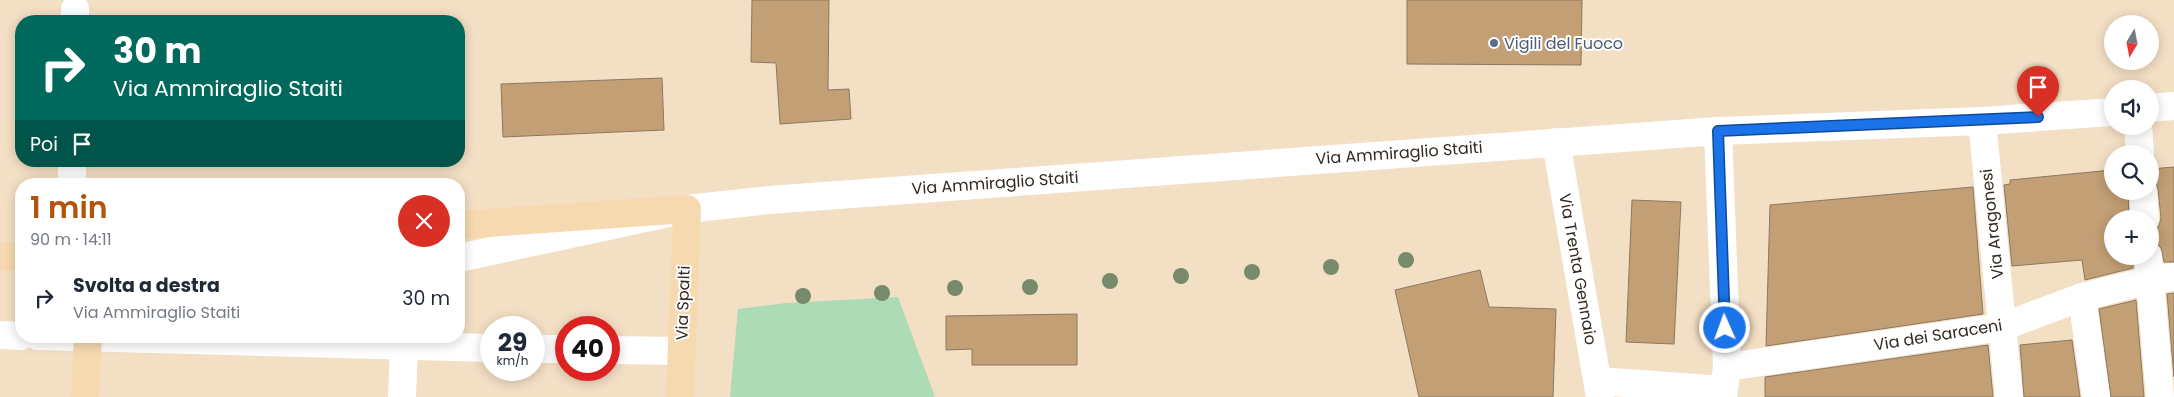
<!DOCTYPE html>
<html lang="it">
<meta charset="utf-8">
<style>
:root{--surface:#fff;--page:#f6f6f7;--text:#1f2937;--muted:#747a83;--accent:#b45309}
body{margin:0;font-family:Poppins,sans-serif;background:var(--page);color:var(--text);height:100vh;display:flex;flex-direction:column;font-size:19px;white-space:nowrap}
*{box-sizing:border-box;margin:0}
p{font-size:16px;color:var(--muted)}
.icon{flex:none;width:28px;height:28px;fill:none;stroke:currentColor;stroke-width:2;stroke-linecap:round;stroke-linejoin:round}
.map{position:relative;flex:1;overflow:hidden}
.drawer{position:absolute;left:15px;top:178px;width:450px;height:165px;display:flex;flex-direction:column;background:var(--surface);border-radius:20px;box-shadow:0 2px 12px #0003}
.drawer>*{flex:none}
.top-card{position:absolute;left:15px;top:15px;width:450px;height:152px;border-radius:20px;box-shadow:0 2px 12px #0003;background:#00695c;color:#fff;overflow:hidden}
.needle{width:32px;rotate:190deg}
.tools{position:absolute;left:2104px;top:15px;display:grid;gap:10px}
.tools a{display:grid;place-items:center;width:55px;height:55px;border-radius:50%;background:var(--surface);box-shadow:0 2px 12px #0003;font-size:25px}
.speed{position:absolute;left:480px;top:316px;display:flex;gap:10px;font-size:25px;font-weight:700;text-align:center}
.speed>*{display:grid;place-content:center;width:65px;height:65px;border-radius:50%;background:var(--surface);box-shadow:0 2px 12px #0003;line-height:1}
.speed small{font-size:12px;font-weight:400}
.speed .limit{border:8px solid #d22;background:#fff;color:#111}
.pin{position:absolute;display:grid;place-items:center;width:42px;height:42px;color:#fff;margin:-51px -21px;border-radius:50% 50% 50% 0;rotate:-45deg;box-shadow:0 0 5px #0007}
.pin .icon{rotate:45deg}
.me{position:absolute;width:55px;margin:-28px;rotate:358deg;stroke-linejoin:round;filter:drop-shadow(0 0 4px #0008)}
.turn{display:flex;align-items:center;gap:18px;height:105px;padding:0 15px;font-size:22px}
.turn .icon{width:65px;height:65px;stroke-width:2.5}
.turn b{display:block;font-size:35px;line-height:42px}
.then{display:flex;align-items:center;height:48px;padding:0 15px;background:#0003;gap:10px;font-size:19px}
.round{display:grid;place-items:center;flex:none;width:52px;height:52px;border-radius:26px;background:var(--page)}
.overview{display:flex;align-items:center;justify-content:space-between;height:85px;padding:0 15px}
h1{font-size:30px;font-weight:600;line-height:38px;color:var(--accent)}
ul{padding:0;list-style:none}
li{display:flex;align-items:center;gap:15px;height:70px;padding:0 15px}
li div{flex:1}
li b{display:block;font-size:19px}
li em{font-style:normal}
.map>svg:first-child{display:block}
.green{fill:#addbb6}
.building{fill:#c29f75;stroke:#8c7861}
.lines{fill:none;stroke-linecap:round;stroke-linejoin:round}
.minor{stroke:#fff;stroke-width:28}
.major{stroke:#f6d9af;stroke-width:28}
.tree{fill:#778a6b}
.route-casing{stroke:#114b97;stroke-width:12}
.route{stroke:#1a73e8;stroke-width:9}
.service-dot{fill:#5c6f8a;stroke:#fff;stroke-width:2}
.labels{text-anchor:middle;dominant-baseline:central;stroke-width:4;stroke-linejoin:round;paint-order:stroke}
.service-label{font-size:16px;fill:#4e5e75;stroke:#fff;text-anchor:start}
.street-label{font-size:16px;fill:#322a20;stroke:#fff}
</style>
<div class="map">
<svg width="2174" height="397" viewBox="0 0 2174 397">
<rect width="100%" height="100%" fill="#f3dfc4"/>
<!-- green -->
<path class="green" d="M898 297 935 397H730L738 309 786 303Z"/>
<!-- building -->
<g class="building">
<path d="M752 0H829L828 90 849 89 851 119 780 124 776 63 751 62Z"/>
<path d="M1407 0H1582L1581 65 1407 64Z"/>
<path d="M662 78 664 130 503 137 501 84Z"/>
<path d="M2174 167V262H2164L2161 248 2155 242 2150 241V233L2159 226 2161 218 2158 189 2156 182 2150 177V169Z"/>
<path d="M2112 170V191H2128L2129 219H2112V256H2133V268L2085 280 2082 260 2012 266 2004 185 2010 184V180Z"/>
<path d="M1973 187 1983 314 1766 346 1770 205Z"/>
<path d="M1632 200 1681 202 1674 344 1626 342Z"/>
<path d="M1480 270 1489 307 1556 309 1553 397H1419L1395 290Z"/>
<path d="M2174 293V377L2167 294Z"/>
<path d="M2136 300 2144 397H2111L2099 309Z"/>
<path d="M1077 314V365H972V349L946 350V316Z"/>
<path d="M2072 340 2080 397H2024L2020 345Z"/>
<path d="M1988 345 1993 397H1765V377Z"/>
</g>
<g class="lines">
<!-- minor -->
<g class="minor">
<path d="M75 21V9"/>
<path d="M2150 108 2174 106"/>
<path d="M1982 121 2009 397"/>
<path d="M2138 126 2140 154"/>
<path d="M1718 131 1727 367 1723 397"/>
<path d="M1556 142 1600 397"/>
<path d="M72 184V161"/>
<path d="M2143 191 2145 219"/>
<path d="M2148 256 2160 397"/>
<path d="M459 258 687 209 769 200 1718 131 1982 121 2112 112"/>
<path d="M2082 297 2096 397"/>
<path d="M0 335 21 336"/>
<path d="M38 336 491 348"/>
<path d="M534 349H566"/>
<path d="M609 350 681 351"/>
<path d="M1727 367 2002 327 2082 297 2150 280 2174 277"/>
<path d="M1598 381 1724 390"/>
<path d="M402 397 404 346"/>
</g>
<!-- major -->
<g class="major">
<path d="M459 225 687 209 680 397"/>
<path d="M0 257 21 256"/>
<path d="M85 397 88 336"/>
</g>
</g>
<!-- trees -->
<g class="tree">
<circle cx="1406" cy="260" r="8"/>
<circle cx="1331" cy="267" r="8"/>
<circle cx="1252" cy="272" r="8"/>
<circle cx="1181" cy="276" r="8"/>
<circle cx="1110" cy="281" r="8"/>
<circle cx="1030" cy="287" r="8"/>
<circle cx="955" cy="288" r="8"/>
<circle cx="882" cy="293" r="8"/>
<circle cx="803" cy="296" r="8"/>
</g>
<g class="lines">
<!-- route casing -->
<g class="route-casing">
<path id="route" d="M1725 328 1718 131 2038 117"/>
</g>
<!-- route -->
<use href="#route" class="route"/>
</g>
<!-- markers -->
<circle class="service-dot" cx="1494" cy="43" r="5"/>
<g class="labels">
<!-- service labels -->
<g class="service-label">
<text x="1504" y="43">Vigili del Fuoco</text>
</g>
<!-- street labels -->
<g class="street-label">
<text transform="translate(1399 153) rotate(-4)">Via Ammiraglio Staiti</text>
<text transform="translate(995 183) rotate(-4)">Via Ammiraglio Staiti</text>
<text transform="translate(1992 224) rotate(-96)">Via Aragonesi</text>
<text transform="translate(1578 269) rotate(80)">Via Trenta Gennaio</text>
<text transform="translate(683 303) rotate(-88)">Via Spalti</text>
<text transform="translate(1938 335) rotate(-9)">Via dei Saraceni</text>
</g>
</g>
</svg>
<div class="tools">
<a><svg class="needle" viewBox="-14 -14 28 28"><path d="M0-13l5 13h-10z" fill="#e53935"/><path d="M0 13l5-13h-10z" fill="#747a83"/></svg></a>
<a><svg class="icon" aria-label="sound" viewBox="0 0 24 24"><path d="M4 9h4l5-4v14l-5-4H4zM17 9q2 3 0 6"/></svg></a>
<a><svg class="icon" aria-label="search" viewBox="0 0 24 24"><circle cx="10" cy="10" r="6"/><path d="M15 15l6 6"/></svg></a>
<a>+</a>
</div>
<div class="speed"><div>29<small>km/h</small></div><div class="limit">40</div></div>
<div class="pin" style="left:2038px;top:117px;background:#d93025"><svg class="icon" aria-label="arrive" viewBox="0 0 24 24"><path d="M6 21V4h12l-3 4 3 4H6"/></svg></div>
<svg class="me" style="left:1725px;top:328px" viewBox="-20 -20 40 40"><circle r="17" fill="#1a73e8" stroke="#fff" stroke-width="3"/><path d="M0-11L8 9 0 5-8 9z" fill="#fff"/></svg>
<div class="top-card">
<div class="turn"><svg class="icon" aria-label="right" viewBox="0 0 24 24"><path d="M7 20v-9h11M14 6l5 5-5 5"/></svg><div><b>30 m</b>Via Ammiraglio Staiti</div></div>
<div class="then">Poi<svg class="icon" aria-label="arrive" viewBox="0 0 24 24"><path d="M6 21V4h12l-3 4 3 4H6"/></svg></div>
</div>
<section class="drawer">
<div class="overview"><div><h1>1 min</h1><p>90 m · 14:11</p></div><a class="round" style="background:#d93025;color:#fff"><svg class="icon" aria-label="close" viewBox="0 0 24 24"><path d="M6 6l12 12M18 6L6 18"/></svg></a></div>
<ul>
<li><svg class="icon" aria-label="right" viewBox="0 0 24 24"><path d="M7 20v-9h11M14 6l5 5-5 5"/></svg><div><b>Svolta a destra</b><p>Via Ammiraglio Staiti</p></div><em>30 m</em></li>
</ul>
</section>
</div>
